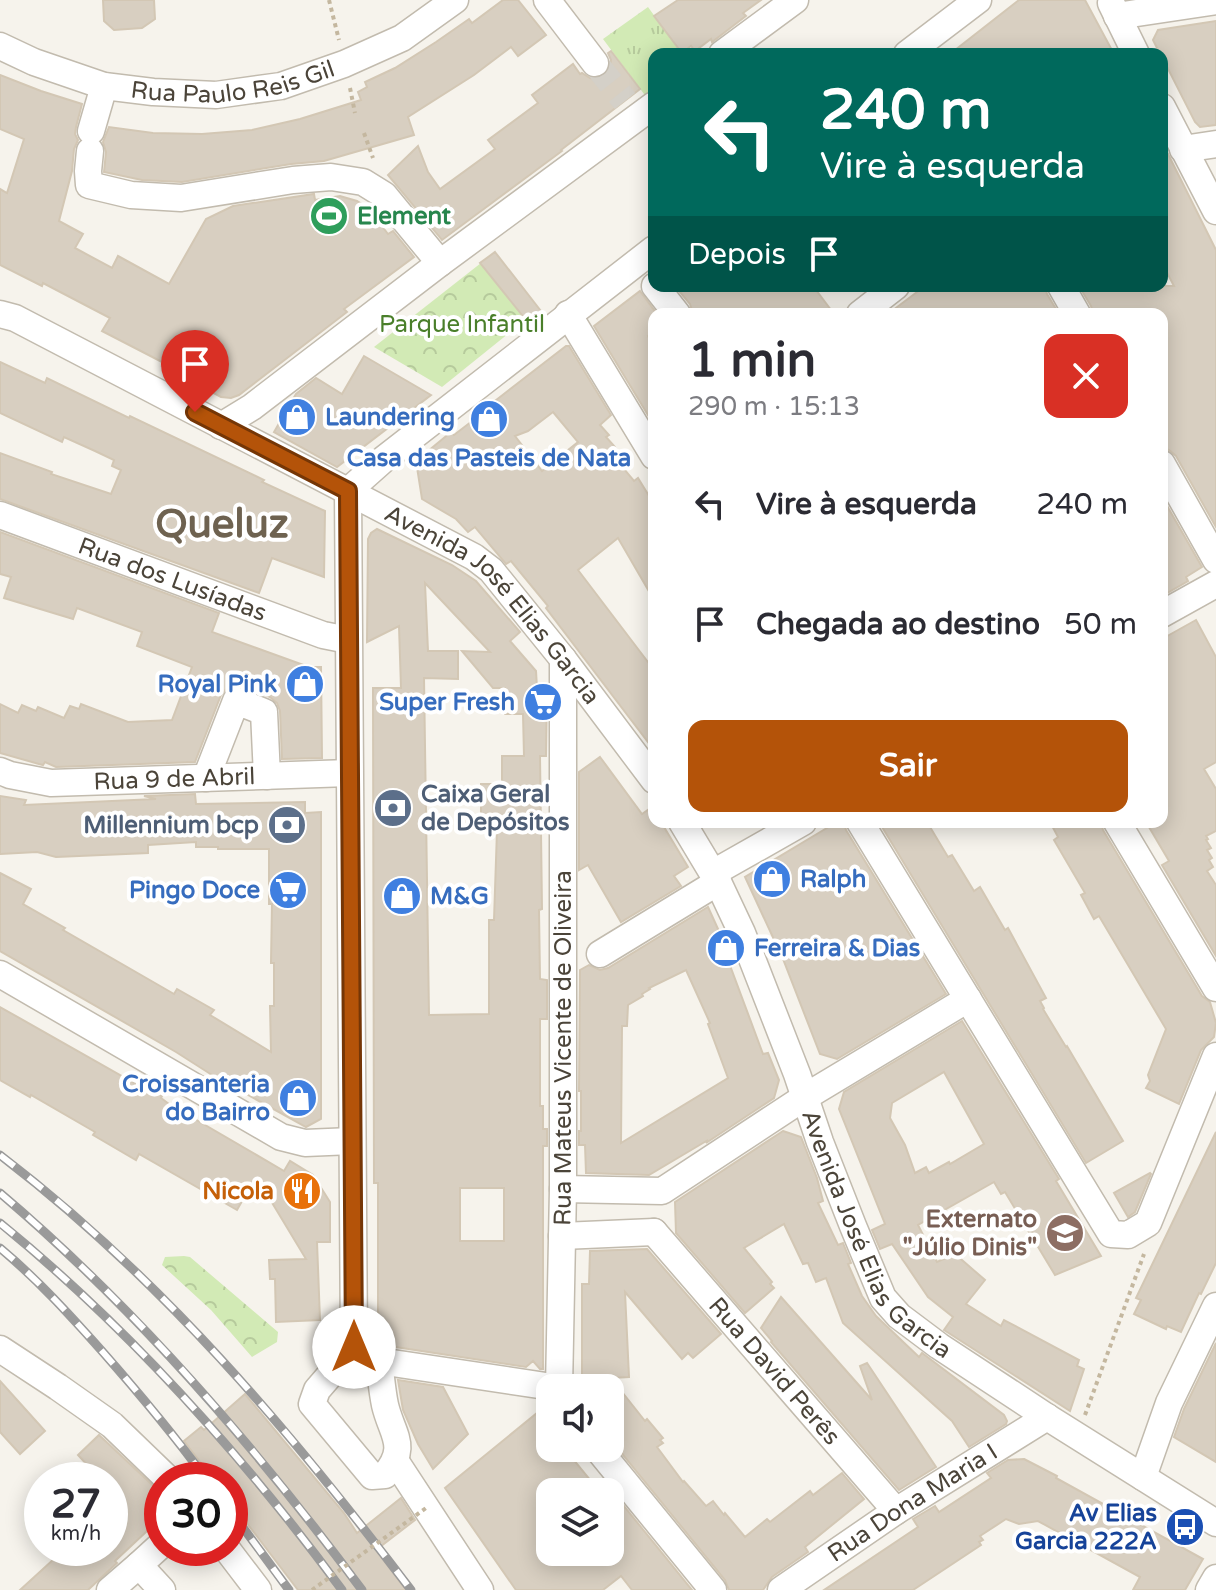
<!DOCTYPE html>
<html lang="pt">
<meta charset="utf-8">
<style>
:root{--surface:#fff;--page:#f2f2f3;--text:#2b2b33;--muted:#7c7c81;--accent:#b45309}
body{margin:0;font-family:"Varela Round",sans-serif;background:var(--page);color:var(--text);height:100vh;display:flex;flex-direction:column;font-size:30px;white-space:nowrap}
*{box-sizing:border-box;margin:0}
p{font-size:26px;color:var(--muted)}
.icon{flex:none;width:44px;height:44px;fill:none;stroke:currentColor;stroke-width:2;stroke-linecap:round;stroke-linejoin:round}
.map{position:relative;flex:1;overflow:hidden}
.sheet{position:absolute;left:648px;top:308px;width:520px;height:520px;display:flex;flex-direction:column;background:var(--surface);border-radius:16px;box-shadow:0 4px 20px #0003}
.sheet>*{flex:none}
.hud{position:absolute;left:648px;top:48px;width:520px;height:244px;border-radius:16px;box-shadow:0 4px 20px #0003;background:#00695c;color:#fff;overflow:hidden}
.fabs{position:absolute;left:536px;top:1374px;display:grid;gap:16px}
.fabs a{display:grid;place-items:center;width:88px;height:88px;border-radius:16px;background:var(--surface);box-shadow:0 4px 20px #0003;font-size:40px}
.speed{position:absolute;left:24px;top:1462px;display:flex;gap:16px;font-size:40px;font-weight:700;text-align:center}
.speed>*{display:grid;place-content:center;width:104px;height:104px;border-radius:50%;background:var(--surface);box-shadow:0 4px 20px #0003;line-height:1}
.speed small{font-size:20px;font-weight:400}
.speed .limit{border:12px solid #d22;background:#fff;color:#111}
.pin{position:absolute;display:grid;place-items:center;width:68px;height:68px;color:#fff;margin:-82px -34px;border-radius:50% 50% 50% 0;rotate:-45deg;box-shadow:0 0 8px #0007}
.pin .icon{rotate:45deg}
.me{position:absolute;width:88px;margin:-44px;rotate:0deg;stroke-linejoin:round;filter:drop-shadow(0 0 6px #0008)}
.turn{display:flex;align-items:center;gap:28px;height:168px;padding:0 40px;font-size:36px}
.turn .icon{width:104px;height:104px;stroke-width:2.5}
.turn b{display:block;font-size:56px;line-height:68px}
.then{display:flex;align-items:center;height:76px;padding:0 40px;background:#0003;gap:16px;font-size:30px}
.round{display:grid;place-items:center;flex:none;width:84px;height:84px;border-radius:16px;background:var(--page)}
.headline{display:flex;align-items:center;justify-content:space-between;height:136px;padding:0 40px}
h1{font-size:48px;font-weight:700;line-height:60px}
.action{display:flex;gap:16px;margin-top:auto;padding:16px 40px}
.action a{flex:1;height:92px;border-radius:16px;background:var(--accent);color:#fff;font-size:32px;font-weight:700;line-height:92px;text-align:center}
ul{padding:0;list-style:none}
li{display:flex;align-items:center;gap:24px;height:120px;padding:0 40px}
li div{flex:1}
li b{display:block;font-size:30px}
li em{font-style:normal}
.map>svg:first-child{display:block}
.grass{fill:url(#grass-tufts)}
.forest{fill:url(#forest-crowns)}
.building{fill:#d8cfc1;stroke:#d3c7b4;stroke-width:2;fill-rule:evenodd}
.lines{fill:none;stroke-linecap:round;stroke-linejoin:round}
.minor-tunnel{stroke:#d4d0c8;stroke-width:26;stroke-dasharray:26 13;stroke-linecap:butt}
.minor-casing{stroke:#c2bbae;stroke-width:29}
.path{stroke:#c4b79f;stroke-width:4;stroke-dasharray:4 4;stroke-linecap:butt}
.minor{stroke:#fff;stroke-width:26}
.rail-casing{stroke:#9a9a9a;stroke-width:9}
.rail{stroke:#fff;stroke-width:6;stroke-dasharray:18;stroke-linecap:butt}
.path-bridge{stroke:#c4b79f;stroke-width:4;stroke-dasharray:4 4;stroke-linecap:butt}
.route-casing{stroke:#753606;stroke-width:20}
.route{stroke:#b45309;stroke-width:14}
.labels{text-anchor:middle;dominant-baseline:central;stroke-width:8;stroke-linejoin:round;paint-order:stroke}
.street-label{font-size:24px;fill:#4b4439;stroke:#fff}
.leisure-label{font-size:24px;font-weight:bold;fill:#27864d;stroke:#fff;text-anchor:start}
.park-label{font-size:24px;fill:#4a7f2a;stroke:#fff}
.shop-label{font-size:24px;font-weight:bold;fill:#366cbe;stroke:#fff;text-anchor:start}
.service-label{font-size:24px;font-weight:bold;fill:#4e5e75;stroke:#fff;text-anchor:start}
.food-label{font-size:24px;font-weight:bold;fill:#c56008;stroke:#fff;text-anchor:end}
.education-label{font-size:24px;font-weight:bold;fill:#785e54;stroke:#fff;text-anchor:end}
.transit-label{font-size:24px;font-weight:bold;fill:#164399;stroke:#fff;text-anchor:end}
.town-label{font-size:40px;font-weight:bold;fill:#6e6250;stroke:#fff}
</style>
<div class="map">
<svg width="1216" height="1590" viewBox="0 0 1216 1590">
<defs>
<pattern id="grass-tufts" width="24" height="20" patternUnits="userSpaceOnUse" patternTransform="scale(2)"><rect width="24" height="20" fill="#d2eab5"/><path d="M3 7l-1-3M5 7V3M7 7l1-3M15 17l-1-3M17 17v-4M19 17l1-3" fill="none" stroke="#b6ca9c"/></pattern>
<pattern id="forest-crowns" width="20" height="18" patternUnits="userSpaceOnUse" patternTransform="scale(2)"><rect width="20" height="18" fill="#d2eab5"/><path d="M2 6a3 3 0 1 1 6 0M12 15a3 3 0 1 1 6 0" fill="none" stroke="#b6ca9c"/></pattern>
</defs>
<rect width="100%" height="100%" fill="#f6f3ec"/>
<!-- grass -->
<path class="grass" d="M648 7 682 54H654V92L647 98 603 39Z"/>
<!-- forest -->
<g class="forest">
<path d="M495 252 539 309 442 387 374 347Z"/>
<path d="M184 1256 190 1257 278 1332 277 1342 252 1357 211 1310 162 1265 165 1257Z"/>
</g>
<!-- building -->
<g class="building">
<path d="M103 0H154L155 19 142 28 114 30 104 21Z"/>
<path d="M503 0H518L546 35 518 56 511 47 474 75 408 117 414 135 324 161 291 164 182 182 142 180 104 172 106 152 103 142 109 127 153 133 202 134 252 130 300 119 361 100 358 92 367 87 365 82 395 68 436 42 469 19 472 23Z"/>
<path d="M678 0H761L743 13 746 16 712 42 711 39 695 51 691 46 682 53 654 16Z"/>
<path d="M1019 0H1085L1114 54H950Z"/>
<path d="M1216 21V125L1200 127 1195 122 1162 57V54H1160L1153 40 1158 30Z"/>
<path d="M611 51 640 89 561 150 562 151 442 240 388 175 418 146 428 172 440 189 495 149 488 140 538 103 532 95 573 64 580 74 582 73 590 78 598 79 605 75 610 68 611 60 608 53Z"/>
<path d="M0 75 41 91 82 104 76 127 75 134 78 140 74 149 72 171 59 221 83 234 75 248 112 268 118 256 169 284 206 219 233 206 314 194 315 200 340 196 357 201 368 208 388 234 393 231 414 257 344 309 347 312 239 395 231 398 221 397 162 366 164 363 102 331 110 318 43 283 42 286 0 265V189L7 193 24 139 0 129Z"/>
<path d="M1162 142 1216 250V527L1176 456 1169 450 1162 448V314H1093L1091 306 1079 286H1174L1162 263Z"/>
<path d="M495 252 544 315 530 325 480 263Z"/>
<path d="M675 286H813L834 314H693L690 304Z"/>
<path d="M925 286H1045L1047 294 1059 314H888Z"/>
<path d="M640 291 657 314H654V331L648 336 654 347V425L594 326Z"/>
<path d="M566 346H569L611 415 600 425 609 435 606 437 615 447 619 457 618 462 634 481 638 478 654 504V600L618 538 578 570 654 670V750L546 608 548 606 511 561 506 564 475 527 468 532 456 519 422 499 416 461 451 432 454 435 493 405 491 404ZM553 412 578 442 542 471 515 436 528 431Z"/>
<path d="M364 356 431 395 337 467 274 432 296 394 316 378 342 394Z"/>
<path d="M0 362 45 383 47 378 129 418 130 416 264 480 262 482 325 511 324 577 272 558 259 593 0 499V453L52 472 51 474 111 494 121 470 112 466 114 460 95 451 64 437 62 442 0 413Z"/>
<path d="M1162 497 1202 567 1186 577 1188 581 1162 596Z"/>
<path d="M377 529 452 565 476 581 520 632 510 641 536 671 537 688H547L546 756H540L542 909 539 910 540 979 547 980V1019H540V1106H543V1129H547V1146H543V1369H540L533 1361 526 1367 389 1346 378 1338V1183H374L373 688H401L399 626 367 642 368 539 371 533ZM425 583 490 652 462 651 493 688H505V714H523L524 756H502V784H481V830H497L494 920H489V1014L429 1015 424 678 458 679V651H428ZM460 1188H504V1241H460Z"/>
<path d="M0 532 219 613 212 632 309 667H321L322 758 282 759 280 711 277 703 270 697 242 686 234 685 227 688 221 695 195 762 56 767 45 762 43 765 39 764 0 753V704L18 713 22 705 36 711 38 707 64 718 70 706 79 709 81 704 128 722 172 720 192 667 137 646 142 632 77 608 73 619 4 598 11 577 0 574Z"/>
<path d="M1196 620 1216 657V762L1204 769 1216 789V831L1206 836 1208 839 1206 840 1211 848 1207 850 1212 858 1209 860 1213 867 1207 871 1216 885V956L1162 865 1169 861 1146 822H1162V639Z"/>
<path d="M600 757 642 814 652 807 654 822H661L688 867 674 876 681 886 621 922 588 865 579 870V772Z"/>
<path d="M195 794 196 804 305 802V813L321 812V1119L306 1127 212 1075 176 1052 0 951V873L31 889 23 904 65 928 63 930 174 994 177 989 214 1010 210 1015 271 1052 270 1006H274V963H271L272 904H269V849H218V847H196V842L148 845V853L56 857 37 852 0 854V796L26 800 24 805 156 799 144 796Z"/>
<path d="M837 822H844L846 830 946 994 837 1059 820 1054 783 959 745 877Z"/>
<path d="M879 822H927L948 857 952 855 974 891 980 887 1005 930 1008 928 1046 998 1040 1001 1044 1008 1043 1009 1066 1047 1067 1046 1123 1141 1086 1163Z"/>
<path d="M1050 822H1101L1103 830 1202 996 1210 1002 1216 1023 1214 1037 1201 1050 1179 1104 1146 1088 1150 1081 1148 1075 1166 1029 1099 916 1094 919 1081 895 1085 893 1054 840 1058 837Z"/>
<path d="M708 907 728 951 725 952 763 1054 768 1053 779 1080 774 1098 706 1143 708 1140 649 1175 586 1173 585 1145H579V1131H581V1091H579L580 970 589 965 600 970 608 968ZM686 970 710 1023 708 1024 728 1078 621 1143 622 1026H627L628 1005 643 996 642 994 650 989 649 988Z"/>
<path d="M0 1007 136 1084 137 1082 162 1096 161 1098 169 1104 284 1171 290 1161 313 1175 330 1202V1242H317L320 1320 276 1322 275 1279H270L269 1260 306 1259 271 1201 249 1189 237 1210 139 1154 136 1160 93 1135 95 1132 31 1095 30 1097 0 1080Z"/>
<path d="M962 1021 1059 1179 1056 1181 1101 1256 1055 1275 1005 1192 1001 1194 994 1182 918 1225 937 1262 955 1254 985 1280 966 1304 1001 1326 1004 1320 1079 1360 1077 1366 1084 1369 1070 1411 944 1330 953 1317 928 1297 892 1244 880 1249 872 1230 885 1224 839 1109 844 1092ZM944 1072 984 1144 950 1164 949 1162 929 1173 926 1167 915 1173 905 1145 890 1118 892 1103Z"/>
<path d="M783 1131 801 1137 817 1178 823 1201 818 1203 838 1245 843 1243 851 1263 848 1264 862 1296 876 1316 919 1357 922 1353 1004 1415 1007 1421 1006 1424 969 1447 952 1421 843 1323 826 1278 816 1282 808 1263 803 1264 784 1224 744 1248 772 1282 770 1284 774 1288 745 1313 676 1233 675 1202Z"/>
<path d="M1216 1132V1263L1201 1294 1199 1293 1181 1332 1167 1326 1166 1329 1134 1314 1141 1300 1136 1298Z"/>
<path d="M1150 1173 1151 1174 1135 1212 1128 1217 1114 1193Z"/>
<path d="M647 1249 721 1334 693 1358 688 1353 682 1359 625 1292 629 1377 611 1378 645 1421 647 1419 663 1438 660 1440 663 1443 657 1447 683 1482 684 1481 706 1506 713 1501 724 1515 725 1513 745 1537 767 1519 770 1522 810 1491 813 1495 842 1473 864 1499 805 1547 808 1552 772 1577 763 1590H729L725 1580 610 1439V1388H575V1382L582 1376V1284H589L590 1251Z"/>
<path d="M781 1297 872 1400 860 1366 867 1363 936 1467 899 1490 771 1342 772 1341 761 1328Z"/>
<path d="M1216 1343V1462L1174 1437 1184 1409Z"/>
<path d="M398 1380 443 1387 468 1434 433 1469 418 1444 403 1410Z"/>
<path d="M0 1381 45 1431 20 1454 0 1432Z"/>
<path d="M245 1394 344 1513 357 1533 401 1498 415 1520 376 1550 406 1590H298L230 1501V1480H214L184 1441 201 1427 204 1430Z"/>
<path d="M537 1413 550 1429V1448H564L600 1492H550V1552H610V1507L619 1500 692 1590H632L621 1576 603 1590H516L445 1488Z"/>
<path d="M99 1435 162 1494V1517L115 1561 117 1563 88 1590H20L66 1548H110V1480H101L78 1455Z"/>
<path d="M1024 1459 1057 1476 1056 1478 1203 1559 1185 1590H1133L1140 1577 1038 1521 1019 1524 1006 1519 980 1536 983 1540 979 1542 981 1545 913 1590H824L918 1527 913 1519 935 1506 939 1512 991 1478 987 1473 1008 1460Z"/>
</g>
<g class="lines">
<!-- minor-tunnel -->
<path class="minor-tunnel" d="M595 63 625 101"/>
<!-- minor casing -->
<g class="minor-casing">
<g id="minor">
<path d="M547 0 595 63"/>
<path d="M1111 3 1136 54"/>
<path d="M1117 16 1216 1"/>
<path id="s1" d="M0 46 34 62 104 86 153 92 216 95 281 86 344 64 402 38 455 0"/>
<path d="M722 54 795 0"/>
<path d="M907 54 978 0"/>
<path d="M1162 107 1216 211"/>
<path d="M91 131 104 86"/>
<path d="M1183 149 1216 144"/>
<path d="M90 151 88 171 89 185 131 195 181 198 293 180 331 177 363 182 384 195 440 263"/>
<path d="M655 286 677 314"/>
<path d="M1061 286 1077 314"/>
<path id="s2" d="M0 314 15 318 474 557 491 570 563 659 654 780"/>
<path d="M568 314 654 456"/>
<path d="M860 314 896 286"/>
<path d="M221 426 252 407 440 263 654 105"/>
<path d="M1162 464 1216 560"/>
<path d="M348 491 354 1347 379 1361 559 1388"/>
<path d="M348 491 384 459 654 249"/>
<path id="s3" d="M0 515 323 635 348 640"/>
<path d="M1162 614 1216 584"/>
<path id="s4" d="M0 771 10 775 51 783 349 773"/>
<path d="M206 778 236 701 264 712 267 776"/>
<path id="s5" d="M682 822 718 882 742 933 797 1074 820 1142 853 1226 883 1298 899 1316 939 1346 1047 1417 1216 1523"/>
<path d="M860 822 1111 1234 1128 1235 1148 1223 1216 1056"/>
<path d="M1117 822 1216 988"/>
<path d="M713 873 803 822"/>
<path d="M600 954 718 882"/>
<path d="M0 974 281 1137 305 1143 352 1141"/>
<path d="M563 1189 662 1191 805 1097 968 999"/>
<path id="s6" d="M654 1232 896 1511"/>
<path d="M562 1236 654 1232"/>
<path d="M354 1347 317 1390 312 1404 372 1476 385 1475C409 1446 392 1435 385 1405 382 1391 381 1376 379 1361"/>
<path d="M0 1349 58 1387 112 1425 169 1480"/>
<path id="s7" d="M559 1388 563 1189V659"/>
<path d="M597 1448 713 1590"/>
<path d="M396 1462 480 1590"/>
<path d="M1143 1477 1169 1403 1216 1306"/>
<path d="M162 1544 139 1565 162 1590"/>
<path d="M226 1548 258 1590"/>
<path d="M110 1590 139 1565"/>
<path id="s8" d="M781 1590 896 1511 1047 1417"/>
<path d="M1209 1590 1216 1578"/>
</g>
</g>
<!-- path -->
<g class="path">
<path d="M329 0 339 40"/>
<path d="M350 88 355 113"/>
<path d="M364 133 373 158"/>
<path d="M1085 1415 1144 1254"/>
</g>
<!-- minor -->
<use href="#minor" class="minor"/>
<!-- rail casing -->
<g class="rail-casing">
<g id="rail">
<path d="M0 1155C162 1279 288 1428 411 1590"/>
<path d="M0 1193C137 1309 255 1446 362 1590"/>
<path d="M0 1223C129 1328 243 1456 342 1590"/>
<path d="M0 1248C37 1279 69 1314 101 1350 138 1392 174 1435 207 1480"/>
<path d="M230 1510 289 1590"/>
</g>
</g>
<!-- rail -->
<use href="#rail" class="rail"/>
<!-- path-bridge -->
<path class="path-bridge" d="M312 1590 426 1508"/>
</g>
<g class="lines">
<!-- route casing -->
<g class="route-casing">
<path id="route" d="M195 412 348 491 354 1347"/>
</g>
<!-- route -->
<use href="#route" class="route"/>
</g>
<!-- icons -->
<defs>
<g id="stadium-disc" transform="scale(2)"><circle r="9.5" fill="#2e9e5b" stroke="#fff"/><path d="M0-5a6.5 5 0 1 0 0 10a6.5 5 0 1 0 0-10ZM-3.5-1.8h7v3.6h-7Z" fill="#fff"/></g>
<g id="shop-disc" transform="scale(2)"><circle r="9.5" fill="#3f7fe0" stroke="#fff"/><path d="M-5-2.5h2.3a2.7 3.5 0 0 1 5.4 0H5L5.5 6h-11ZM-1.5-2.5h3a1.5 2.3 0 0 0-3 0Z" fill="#fff"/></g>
<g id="supermarket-disc" transform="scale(2)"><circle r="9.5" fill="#3f7fe0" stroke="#fff"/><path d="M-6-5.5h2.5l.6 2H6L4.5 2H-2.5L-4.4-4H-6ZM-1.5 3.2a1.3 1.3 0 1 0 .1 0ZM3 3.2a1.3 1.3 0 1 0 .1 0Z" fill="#fff"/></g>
<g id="bank-disc" transform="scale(2)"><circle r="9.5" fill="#5c6f8a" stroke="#fff"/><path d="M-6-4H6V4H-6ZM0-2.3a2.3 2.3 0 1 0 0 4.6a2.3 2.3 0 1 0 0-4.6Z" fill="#fff"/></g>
<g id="restaurant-disc" transform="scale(2)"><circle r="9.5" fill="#e8710a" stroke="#fff"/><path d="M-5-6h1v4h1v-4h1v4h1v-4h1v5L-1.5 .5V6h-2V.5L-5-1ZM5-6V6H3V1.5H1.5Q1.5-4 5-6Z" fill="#fff"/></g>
<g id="school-disc" transform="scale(2)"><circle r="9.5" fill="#8d6e63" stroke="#fff"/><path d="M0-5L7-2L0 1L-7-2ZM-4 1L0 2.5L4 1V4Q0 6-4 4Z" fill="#fff"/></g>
<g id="bus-disc" transform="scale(2)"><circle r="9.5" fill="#1a4fb4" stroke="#fff"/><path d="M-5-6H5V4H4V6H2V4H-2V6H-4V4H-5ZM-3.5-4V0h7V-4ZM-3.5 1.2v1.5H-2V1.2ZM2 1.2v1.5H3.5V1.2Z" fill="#fff"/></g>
</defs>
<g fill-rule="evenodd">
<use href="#stadium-disc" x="329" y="216"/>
<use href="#shop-disc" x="297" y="417"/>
<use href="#shop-disc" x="489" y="419"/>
<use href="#shop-disc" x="305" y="684"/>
<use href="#supermarket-disc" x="543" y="702"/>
<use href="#bank-disc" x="393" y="808"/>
<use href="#bank-disc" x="287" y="825"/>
<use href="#shop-disc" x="772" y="879"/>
<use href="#supermarket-disc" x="288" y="890"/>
<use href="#shop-disc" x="402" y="896"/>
<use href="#shop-disc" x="726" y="948"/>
<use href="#shop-disc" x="298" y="1098"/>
<use href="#restaurant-disc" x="302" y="1191"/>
<use href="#school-disc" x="1065" y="1233"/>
<use href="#bus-disc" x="1185" y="1527"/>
</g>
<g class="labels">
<!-- street labels -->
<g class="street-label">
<text stroke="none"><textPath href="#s1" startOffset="242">Rua Paulo Reis Gil</textPath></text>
<text stroke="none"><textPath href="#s3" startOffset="184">Rua dos Lusíadas</textPath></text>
<text stroke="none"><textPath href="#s2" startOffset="578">Avenida José Elias Garcia</textPath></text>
<text stroke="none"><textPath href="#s4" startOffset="176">Rua 9 de Abril</textPath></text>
<text stroke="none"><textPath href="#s7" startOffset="340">Rua Mateus Vicente de Oliveira</textPath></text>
<text stroke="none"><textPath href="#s5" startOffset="460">Avenida José Elias Garcia</textPath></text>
<text stroke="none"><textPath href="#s6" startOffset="184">Rua David Perês</textPath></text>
<text stroke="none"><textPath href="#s8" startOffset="158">Rua Dona Maria I</textPath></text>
</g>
<!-- leisure labels -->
<g class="leisure-label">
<text x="357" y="216">Element</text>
</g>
<!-- park labels -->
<g class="park-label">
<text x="462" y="324">Parque Infantil</text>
</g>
<!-- shop labels -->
<g class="shop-label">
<text x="325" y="417">Laundering</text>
<text x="489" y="458" text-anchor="middle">Casa das Pasteis de Nata</text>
<text x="277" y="684" text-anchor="end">Royal Pink</text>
<text x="515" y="702" text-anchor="end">Super Fresh</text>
<text x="800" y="879">Ralph</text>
<text x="260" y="890" text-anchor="end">Pingo Doce</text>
<text x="430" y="896">M&amp;G</text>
<text x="754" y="948">Ferreira &amp; Dias</text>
<text x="270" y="1084" text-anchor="end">Croissanteria<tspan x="270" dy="28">do Bairro</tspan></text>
</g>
<!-- service labels -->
<g class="service-label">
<text x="421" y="794">Caixa Geral<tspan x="421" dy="28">de Depósitos</tspan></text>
<text x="259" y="825" text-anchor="end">Millennium bcp</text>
</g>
<!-- food labels -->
<g class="food-label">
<text x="274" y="1191">Nicola</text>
</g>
<!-- education labels -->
<g class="education-label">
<text x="1037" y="1219">Externato<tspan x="1037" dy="28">"Júlio Dinis"</tspan></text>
</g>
<!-- transit labels -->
<g class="transit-label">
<text x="1157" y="1513">Av Elias<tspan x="1157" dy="28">Garcia 222A</tspan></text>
</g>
<!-- town labels -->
<g class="town-label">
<text x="222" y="524">Queluz</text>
</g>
</g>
</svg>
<div class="fabs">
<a><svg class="icon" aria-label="sound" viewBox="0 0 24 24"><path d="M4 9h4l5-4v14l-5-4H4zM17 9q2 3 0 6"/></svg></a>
<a><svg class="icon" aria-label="layers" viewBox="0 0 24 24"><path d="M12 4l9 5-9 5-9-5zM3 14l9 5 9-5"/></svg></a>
</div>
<div class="speed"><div>27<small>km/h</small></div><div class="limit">30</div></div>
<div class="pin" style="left:195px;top:412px;background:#d93025"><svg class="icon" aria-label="arrive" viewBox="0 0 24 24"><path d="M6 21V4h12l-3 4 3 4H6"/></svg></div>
<svg class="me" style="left:354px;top:1347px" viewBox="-20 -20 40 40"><circle r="19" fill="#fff"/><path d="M0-13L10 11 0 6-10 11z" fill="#b45309"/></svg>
<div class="hud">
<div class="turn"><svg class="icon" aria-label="left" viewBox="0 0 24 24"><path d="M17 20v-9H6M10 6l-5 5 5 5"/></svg><div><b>240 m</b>Vire à esquerda</div></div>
<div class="then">Depois<svg class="icon" aria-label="arrive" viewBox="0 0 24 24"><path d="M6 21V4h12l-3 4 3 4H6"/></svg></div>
</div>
<section class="sheet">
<div class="headline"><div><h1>1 min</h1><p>290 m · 15:13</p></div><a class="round" style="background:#d93025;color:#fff"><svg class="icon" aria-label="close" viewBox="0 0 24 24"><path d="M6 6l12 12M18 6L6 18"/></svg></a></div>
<ul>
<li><svg class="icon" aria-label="left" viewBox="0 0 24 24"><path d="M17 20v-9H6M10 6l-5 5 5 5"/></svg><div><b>Vire à esquerda</b></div><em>240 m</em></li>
<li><svg class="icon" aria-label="arrive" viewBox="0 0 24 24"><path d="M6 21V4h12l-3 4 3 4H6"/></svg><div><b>Chegada ao destino</b></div><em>50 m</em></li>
</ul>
<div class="action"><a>Sair</a></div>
</section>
</div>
